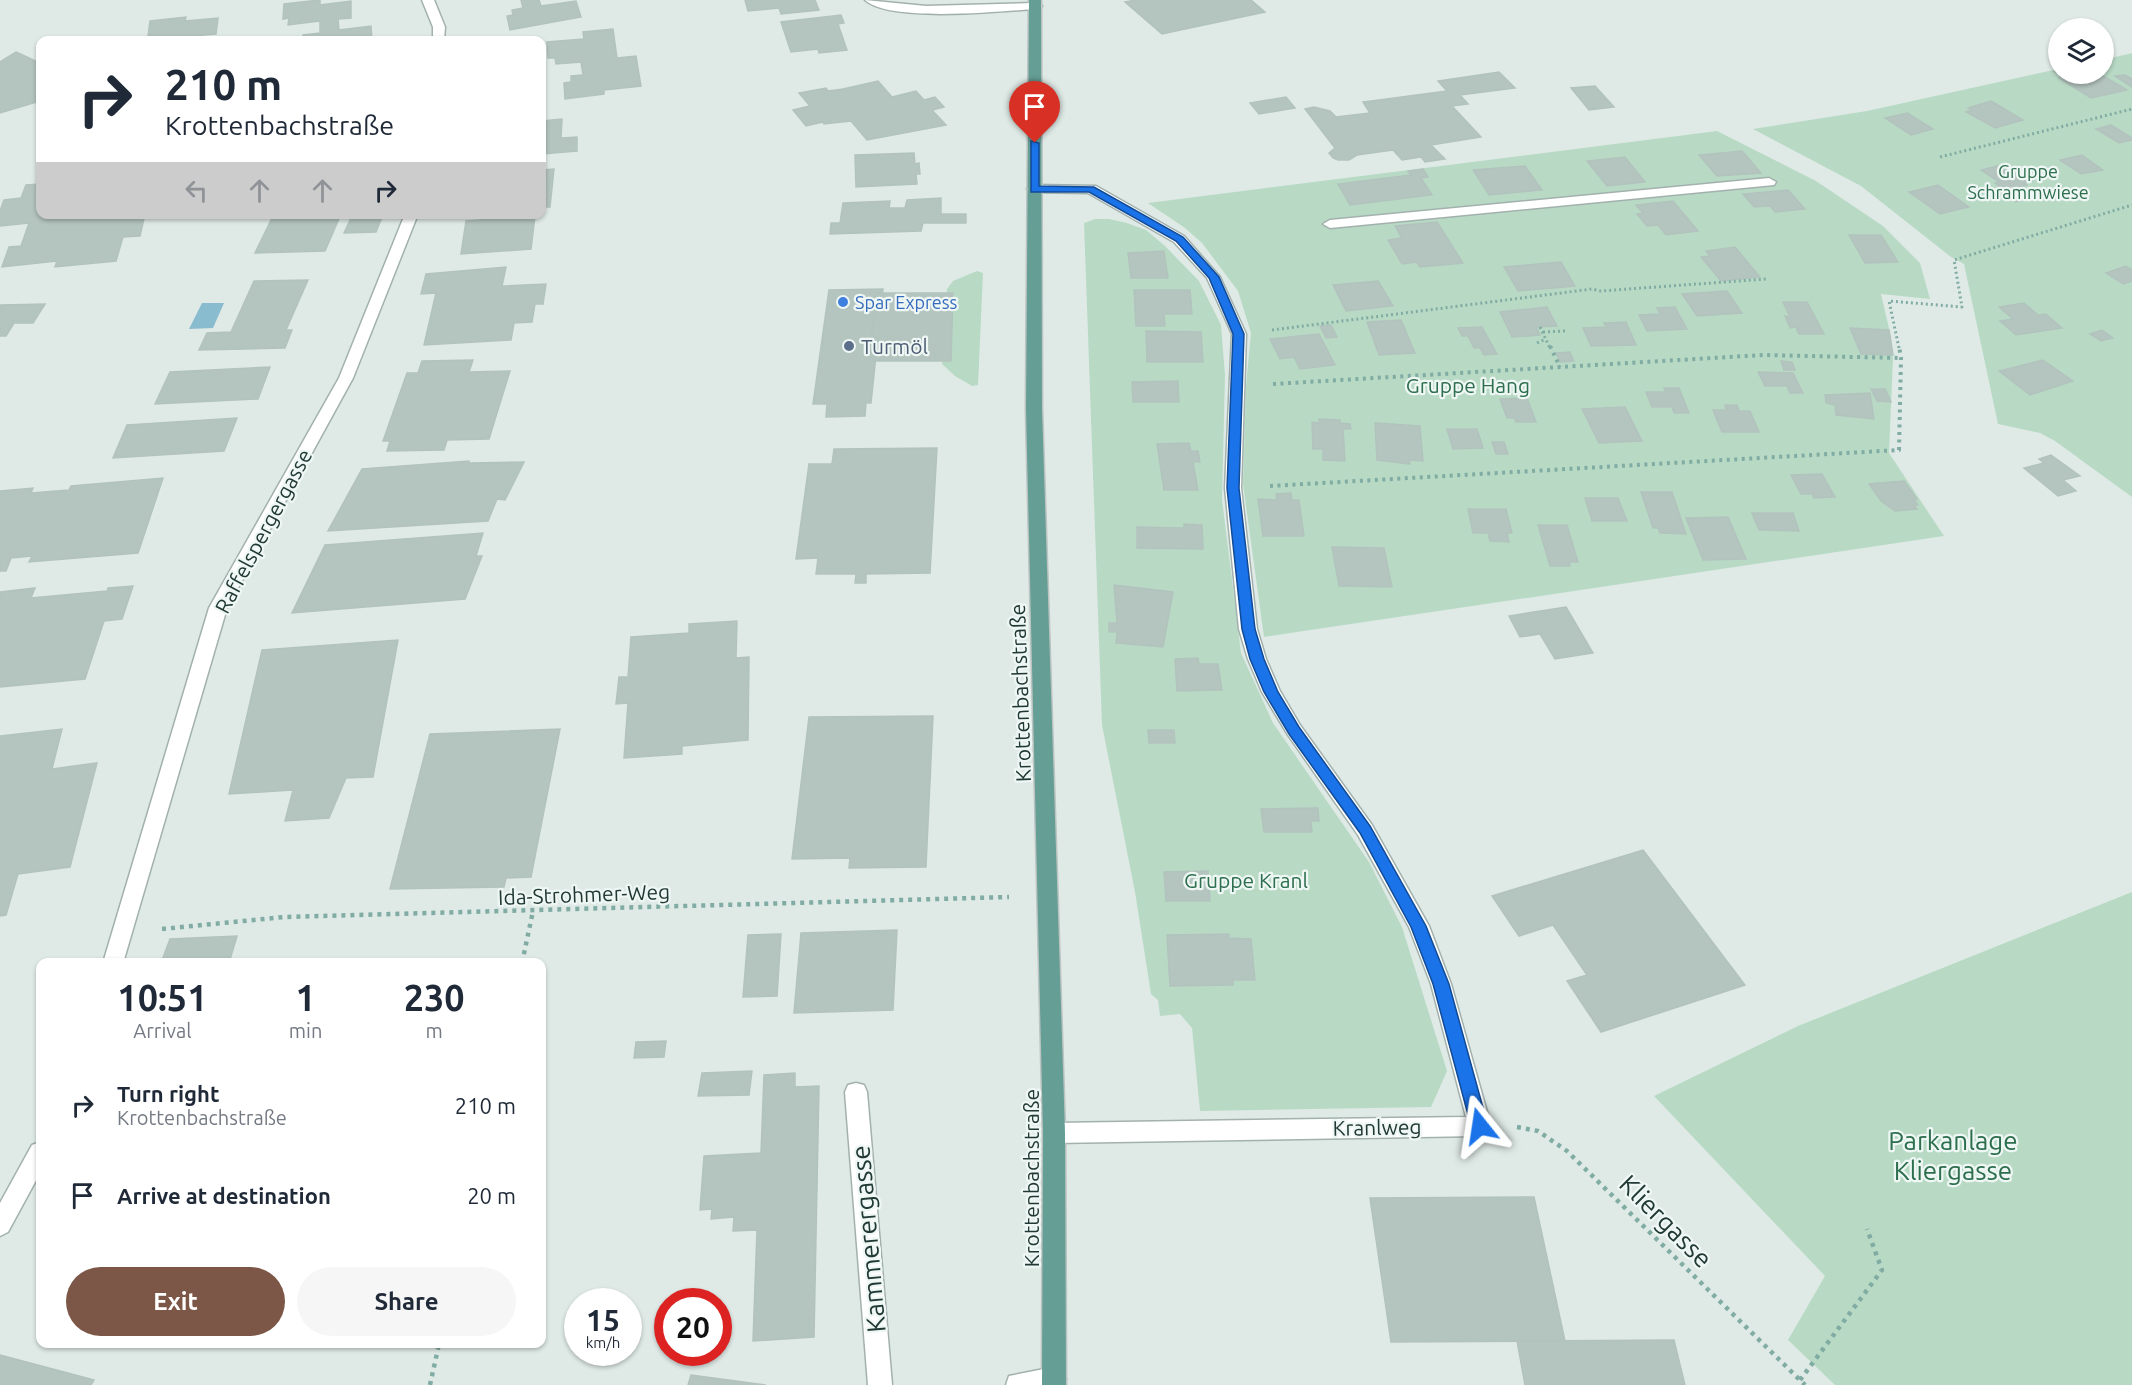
<!DOCTYPE html>
<meta charset="utf-8">
<style>
:root{--surface:#fff;--page:#f6f6f7;--text:#1f2937;--muted:#747a83;--accent:#7c5647}
body{margin:0;font-family:Ubuntu,sans-serif;background:var(--page);color:var(--text);height:100vh;display:flex;flex-direction:column;font-size:22px;white-space:nowrap}
*{box-sizing:border-box;margin:0}
p{font-size:20px;color:var(--muted)}
.icon{flex:none;width:33px;height:33px;fill:none;stroke:currentColor;stroke-width:2;stroke-linecap:round;stroke-linejoin:round}
.map{position:relative;flex:1;overflow:hidden}
.side{position:absolute;left:36px;top:958px;width:510px;height:390px;display:flex;flex-direction:column;background:var(--surface);border-radius:12px;box-shadow:0 2px 4px #0004}
.side>*{flex:none}
.guide{position:absolute;left:36px;top:36px;width:510px;height:183px;border-radius:12px;box-shadow:0 2px 4px #0004;background:#fff;color:var(--text);overflow:hidden}
.tools{position:absolute;left:2048px;top:18px;display:grid;gap:12px}
.tools a{display:grid;place-items:center;width:66px;height:66px;border-radius:50%;background:var(--surface);box-shadow:0 2px 4px #0004;font-size:30px}
.speed{position:absolute;left:564px;top:1288px;display:flex;gap:12px;font-size:30px;font-weight:700;text-align:center}
.speed>*{display:grid;place-content:center;width:78px;height:78px;border-radius:50%;background:var(--surface);box-shadow:0 2px 4px #0004;line-height:1}
.speed small{font-size:15px;font-weight:400}
.speed .limit{border:9px solid #d22;background:#fff;color:#111}
.pin{position:absolute;display:grid;place-items:center;width:51px;height:51px;color:#fff;margin:-62px -26px;border-radius:50% 50% 50% 0;rotate:-45deg;box-shadow:0 0 6px #0007}
.pin .icon{rotate:45deg}
.me{position:absolute;width:66px;margin:-33px;rotate:345deg;stroke-linejoin:round;filter:drop-shadow(0 0 4px #0008)}
.turn{display:flex;align-items:center;gap:21px;height:126px;padding:0 30px;font-size:27px}
.turn .icon{width:78px;height:78px;stroke-width:2.5}
.turn b{display:block;font-size:42px;line-height:51px}
.lanes{display:flex;align-items:center;height:57px;padding:0 30px;background:#0003;justify-content:center;gap:30px;direction:ltr}
.lanes .off{opacity:.35}
.eta{display:flex;justify-content:space-evenly;align-items:center;height:102px;text-align:center}
.eta b{font-size:36px;font-weight:600;line-height:42px}
.button{display:flex;gap:12px;margin-top:auto;padding:12px 30px}
.button a{flex:1;height:69px;border-radius:36px;background:var(--accent);color:#fff;font-size:24px;font-weight:600;line-height:69px;text-align:center}
.button a+a{background:var(--page);color:var(--text)}
ul{padding:0;list-style:none}
li{display:flex;align-items:center;gap:18px;height:90px;padding:0 30px}
li div{flex:1}
li b{display:block;font-size:22px}
li em{font-style:normal}
.map>svg:first-child{display:block}
.green{fill:#b8dac5}
.water{fill:#88bcce}
.building{fill:#b4c4bf;stroke:#b2c3be;stroke-width:1.5}
.lines{fill:none;stroke-linecap:round;stroke-linejoin:round}
.minor-casing{stroke:#a2b1ad;stroke-width:3}
.major-casing{stroke:#bcc4c2;stroke-width:3}
.path-far2{stroke:#80aca3;stroke-width:3;stroke-dasharray:2 3;stroke-linecap:butt}
.path-far1{stroke:#80aca3;stroke-width:4;stroke-dasharray:3 4.5;stroke-linecap:butt}
.path{stroke:#80aca3;stroke-width:4.5;stroke-dasharray:4 5;stroke-linecap:butt}
.minor{fill:#fff;fill-rule:evenodd}
.major{fill:#659e95;fill-rule:evenodd}
.route{fill:#1a73e8;stroke:#114b97;stroke-width:1.5}
.shop-dot{fill:#3f7fe0;stroke:#eff7f4;stroke-width:2}
.service-dot{fill:#5c6f8a;stroke:#eff7f4;stroke-width:2}
.labels{text-anchor:middle;dominant-baseline:central;stroke-width:4.5;stroke-linejoin:round;paint-order:stroke}
.far-park-label{font-size:18px;fill:#2c6e4d;stroke:#eff7f4}
.far-shop-label{font-size:18px;fill:#366cbe;stroke:#eff7f4;text-anchor:start}
.service-label{font-size:21px;fill:#4e5e75;stroke:#eff7f4;text-anchor:start}
.park-label{font-size:21px;fill:#2c6e4d;stroke:#eff7f4}
.street-label{font-size:21px;fill:#213935;stroke:#eff7f4}
.near-park-label{font-size:26px;fill:#2c6e4d;stroke:#eff7f4}
.near-street-label{font-size:26px;fill:#213935;stroke:#eff7f4}
</style>
<div class="map">
<svg width="2132" height="1385" viewBox="0 0 2132 1385">
<rect width="100%" height="100%" fill="#dfeae6"/>
<!-- green -->
<g class="green">
<path d="M2132 53V497L2055 441 2040 433 1998 424 1964 264 1951 257 1861 186 1753 129 1867 111 2058 69V74H2103V60Z"/>
<path d="M1717 131 1816 181 1883 226 1920 263 1930 299 1881 294 1891 337 1893 358 1889 453 1944 536 1264 637 1243 484 1246 385 1251 333 1238 291 1202 243 1185 228 1148 203Z"/>
<path d="M1095 219H1109L1127 223 1146 230 1165 246 1199 281 1221 325 1225 375 1222 499 1241 653 1273 723 1369 862 1402 927 1447 1071 1431 1107 1200 1111 1192 1028 1180 1014 1160 1016 1158 1000 1151 994 1135 892 1102 725 1084 223Z"/>
<path d="M977 271 983 273 978 385 972 386 955 376 942 364 947 289 953 281Z"/>
<path d="M2132 892V1385H1835L1788 1340 1825 1276 1654 1096 1798 1026Z"/>
</g>
<!-- water -->
<path class="water" d="M202 303H224L213 328 189 329Z"/>
<!-- building -->
<g class="building">
<path d="M320 0V5L351 1V18L338 19 339 30 371 26 372 40H299H303V35L320 33V21L288 25 289 18 283 19 284 4Z"/>
<path d="M521 0H539L541 6 576 1 581 17 510 30 507 16 513 15 512 10 523 8Z"/>
<path d="M745 0H815L819 10 781 14 779 8 748 11Z"/>
<path d="M1136 0H1251L1265 12 1162 34 1125 2Z"/>
<path d="M841 15 844 23 838 24 847 50 819 53 818 49 791 52 781 22Z"/>
<path d="M186 17 185 21 218 18 216 34 203 35V40H182V38L152 40 153 35 148 36 150 21Z"/>
<path d="M613 29 617 58 636 56 641 86 604 90V94L565 99 564 83 571 82V76L583 75 581 62 556 64 555 58H548L547 42 584 39 583 32Z"/>
<path d="M16 52 40 63V101L0 113V62Z"/>
<path d="M1499 72 1515 88 1460 95 1468 104 1452 106 1481 137 1431 145 1445 159 1425 162 1421 157 1402 160 1393 150 1357 155 1349 160H1338L1333 158 1329 153 1335 148 1305 109 1314 107 1330 111 1336 117 1370 113 1363 102 1447 91 1438 81Z"/>
<path d="M2055 72 2100 74 2127 90 2091 98 2059 78 2063 77Z"/>
<path d="M2125 75 2132 79V87L2115 76Z"/>
<path d="M878 81 892 97 916 91 924 100 935 97 944 107 932 110 946 125 867 140 851 121 824 124 823 122 806 126 793 110 810 106 799 93 826 88 828 91 843 89Z"/>
<path d="M1595 86 1614 107 1589 110 1571 88Z"/>
<path d="M1286 97 1295 108 1259 114 1250 103Z"/>
<path d="M1991 101 2023 120 1995 128 1966 112 1972 110 1968 108Z"/>
<path d="M1907 113 1933 129 1911 135 1885 118Z"/>
<path d="M562 119 561 138 577 137V151L542 154V121Z"/>
<path d="M2111 125 2132 138V140L2119 143 2096 129Z"/>
<path d="M1742 151 1761 173 1717 176 1699 155Z"/>
<path d="M914 153 915 164 919 163 920 174H916L917 184 856 187 855 155Z"/>
<path d="M2082 155 2103 170 2081 174 2060 160Z"/>
<path d="M1625 157 1645 182 1607 186 1587 161Z"/>
<path d="M2005 164 2032 181 2024 183 2027 185 2014 189 2029 198 2016 202 2005 195 1997 197 1991 192 2000 190 1996 188 2000 186 1995 183 1999 182 1981 170Z"/>
<path d="M1525 166 1542 190 1489 195 1473 170Z"/>
<path d="M554 169 550 207H542V170Z"/>
<path d="M1423 169 1428 177 1421 178 1432 195 1350 205 1338 184 1411 175 1408 171Z"/>
<path d="M40 184V214H145L140 236 123 237 116 261 55 267 57 261 2 267 9 247 21 246 29 223 0 226V211L4 200 21 198 26 185Z"/>
<path d="M1938 185 1969 207 1940 214 1909 192Z"/>
<path d="M1788 190 1805 209 1775 212 1770 206 1754 207 1743 194Z"/>
<path d="M941 198V214H966V223H923L921 231 830 234 831 223H840L843 203 890 201 889 208H905L907 200Z"/>
<path d="M1673 201 1698 231 1666 235 1658 225 1647 226 1637 214 1643 213 1636 205Z"/>
<path d="M274 214H341L325 251 255 253Z"/>
<path d="M535 216 531 249 461 254 466 221Z"/>
<path d="M382 217 376 232 344 233 351 218Z"/>
<path d="M1437 222 1463 263 1420 267 1417 262 1402 264 1388 240 1402 238 1395 226Z"/>
<path d="M1849 235H1881L1898 262 1865 263Z"/>
<path d="M1735 247 1760 277 1721 281 1701 257 1710 256 1706 251Z"/>
<path d="M1164 251 1168 278H1131L1128 253Z"/>
<path d="M1561 262 1575 286 1518 291 1504 267Z"/>
<path d="M2126 266 2132 270V281L2123 284 2106 273Z"/>
<path d="M506 267 502 286 546 284 543 304H535L532 322 514 323 511 340 424 345 436 293 421 294 426 274Z"/>
<path d="M308 280 286 330H292L285 348 199 350 207 333 231 332 254 281Z"/>
<path d="M1378 281 1393 306 1346 311 1333 285Z"/>
<path d="M883 289 871 403H866L865 416 826 417 827 404H813L829 290Z"/>
<path d="M1134 290H1190L1192 314H1164L1165 326H1136Z"/>
<path d="M1727 291 1742 313 1697 316 1682 294Z"/>
<path d="M876 293H953L951 361H869Z"/>
<path d="M1783 302H1807L1824 334H1799L1796 327 1790 328 1785 316 1790 317Z"/>
<path d="M2024 303 2038 315 2046 314 2062 328 2016 335 2000 321 2013 319 1999 307Z"/>
<path d="M45 304 33 323H14L6 336H0V305Z"/>
<path d="M1547 307 1557 326 1536 327 1540 335 1512 337 1500 312Z"/>
<path d="M1675 307 1687 329 1647 331 1639 315 1660 314 1657 308Z"/>
<path d="M1401 320 1415 353 1379 355 1367 322Z"/>
<path d="M1626 322 1636 345 1591 346 1583 328 1606 327 1604 323Z"/>
<path d="M1331 325 1337 337 1326 338 1320 326Z"/>
<path d="M1482 327 1497 354 1484 355 1480 348H1474L1468 336H1462L1458 328Z"/>
<path d="M1850 328 1889 330 1893 355 1861 354Z"/>
<path d="M2102 330 2113 338 2101 341 2090 334Z"/>
<path d="M1146 331 1201 332 1203 362H1147Z"/>
<path d="M1319 334 1335 365 1300 369 1294 357 1280 359 1270 339Z"/>
<path d="M1570 352 1574 361 1560 362 1556 353Z"/>
<path d="M473 360 469 372 510 371 489 439 447 440 444 450 387 451 390 441H383L407 373H418L422 361Z"/>
<path d="M2043 360 2073 381 2030 395 1999 371Z"/>
<path d="M1781 361 1792 362 1795 370H1784Z"/>
<path d="M270 367 258 399 155 404 170 372Z"/>
<path d="M1758 372 1793 373 1803 393H1790L1787 386H1765Z"/>
<path d="M1178 381 1179 402H1133L1132 382Z"/>
<path d="M1664 388H1679L1689 413H1674L1672 407H1652L1646 392H1666Z"/>
<path d="M1871 389H1885L1891 402 1877 401Z"/>
<path d="M1870 393 1874 419 1836 415 1835 405 1826 403 1825 395Z"/>
<path d="M1527 398 1536 422H1516L1514 418H1507L1500 399Z"/>
<path d="M1725 405H1737L1739 411H1750L1759 432H1722L1713 410H1726Z"/>
<path d="M1625 407 1642 441 1599 443 1582 409Z"/>
<path d="M237 418 224 451 113 458 127 425Z"/>
<path d="M1319 419 1340 420V423L1350 424 1351 429H1343L1345 461 1323 460V449H1313L1312 422 1319 423Z"/>
<path d="M1375 423 1420 426 1423 461 1409 460 1410 464 1377 460Z"/>
<path d="M1447 429H1477L1483 448 1453 449Z"/>
<path d="M1492 442H1504L1508 454H1496Z"/>
<path d="M1189 443 1191 451H1198L1200 462H1193L1198 490H1164L1157 444Z"/>
<path d="M937 448 930 573 866 574V583H855L856 574H816L818 558 796 559 809 464H832L834 449Z"/>
<path d="M2051 455 2080 476 2063 480 2076 491 2058 496 2024 468 2044 463 2039 459Z"/>
<path d="M469 461V463L524 462 505 500 497 499 488 521 328 531 362 469Z"/>
<path d="M1822 474 1835 497 1814 498 1812 494H1801L1791 475Z"/>
<path d="M163 478 138 553 29 562 32 556 11 558 6 571H0V491L33 488 31 493 69 490 71 486Z"/>
<path d="M1904 481 1917 499H1914L1918 505H1914L1917 509 1895 511 1881 501 1869 484Z"/>
<path d="M1641 492H1672L1686 534 1660 533 1658 528H1653Z"/>
<path d="M1291 493 1292 500H1299L1304 536H1263L1258 499 1277 500 1276 494Z"/>
<path d="M1585 498H1618L1627 521H1592Z"/>
<path d="M1468 509H1506L1512 533H1507L1509 542 1490 541 1488 533H1473Z"/>
<path d="M1752 513H1793L1799 531 1759 530Z"/>
<path d="M1728 517 1746 559 1703 560 1686 518Z"/>
<path d="M1184 524 1202 525 1203 549 1137 548V527L1184 528Z"/>
<path d="M1538 525H1567L1578 562H1569L1570 566H1550Z"/>
<path d="M483 533 476 556H482L465 599 292 613 325 545Z"/>
<path d="M1332 547 1384 548 1392 587 1339 586Z"/>
<path d="M1114 585 1173 592 1163 647 1116 643 1117 632H1109V623H1117Z"/>
<path d="M133 586 122 619 104 621 85 679 0 687V592L35 588 31 598 107 591 108 588Z"/>
<path d="M1566 607 1593 653 1555 659 1540 634 1520 637 1509 616Z"/>
<path d="M737 621 736 658 749 657 748 740 682 746V754L624 758 628 703 616 704 619 677H628L631 637 689 633V624Z"/>
<path d="M398 640 373 777 346 778 329 818 285 821 293 790 229 794 262 650Z"/>
<path d="M1198 658 1199 664H1218L1222 690 1177 691 1175 659Z"/>
<path d="M933 716 926 867 849 868 850 858 792 859 809 717Z"/>
<path d="M62 729 52 769 97 763 70 867 18 874 6 915 0 916V736Z"/>
<path d="M560 729 531 877 506 878 504 887 390 889 430 734Z"/>
<path d="M1148 730H1174L1175 743H1149Z"/>
<path d="M1318 808 1319 821H1311L1312 832H1264L1261 809Z"/>
<path d="M1643 850 1745 985 1601 1032 1567 981 1587 975 1553 925 1519 936 1492 896Z"/>
<path d="M1208 871 1210 901H1166L1164 872Z"/>
<path d="M897 930 893 1010 794 1013 801 933Z"/>
<path d="M781 934 777 996 743 997 748 935Z"/>
<path d="M1229 934V938L1251 939 1255 980H1233V985L1170 986 1167 935Z"/>
<path d="M237 936 229 963H161L170 939Z"/>
<path d="M666 1041 664 1057 634 1058 636 1042Z"/>
<path d="M752 1071 749 1095 698 1096 702 1073Z"/>
<path d="M795 1073V1087L819 1086 814 1337 753 1341 757 1230 733 1231 734 1217 711 1219 712 1209 700 1210 704 1156 761 1153 764 1075Z"/>
<path d="M1534 1197 1565 1341 1391 1342 1370 1198Z"/>
<path d="M1674 1340 1685 1385H1525L1517 1341Z"/>
<path d="M0 1355 94 1380 91 1385H0Z"/>
<path d="M691 1375 766 1385H688Z"/>
</g>
<g class="lines">
<!-- minor casing -->
<g class="minor-casing">
<g id="minor">
<path d="M422 0H434L445 27 444 40H433V27Z"/>
<path d="M865 0 926 6 1036 3 1042 6 1036 9C1001 11 890 23 865 0Z"/>
<path d="M1769 178 1776 182 1774 185 1330 228 1323 224 1330 220Z"/>
<path d="M1034 185 1096 186 1184 236 1220 277 1246 334 1241 488 1257 629 1266 659 1280 691 1300 725 1372 825 1429 926 1451 984 1491 1126 1488 1133 1480 1136 1054 1143 1046 1140 1043 1133 1046 1126 1054 1123 1466 1117 1431 984 1409 927 1358 835 1288 735 1262 692 1248 659 1239 629 1225 488 1232 334 1207 278 1174 242 1088 193 1029 192 1027 189Z"/>
<path d="M405 214H418L353 378 227 608 123 963H103L209 608 339 378Z"/>
<path d="M856 1083 864 1085 867 1092 892 1385H868L845 1092 848 1085Z"/>
<path d="M40 1142V1173L8 1232 0 1236V1203L32 1145Z"/>
<path d="M1054 1367 1063 1371 1066 1379 1064 1385H1006L1009 1376Z"/>
</g>
</g>
<!-- major casing -->
<g class="major-casing">
<path id="major" d="M1029 0H1041L1042 409 1065 1133 1066 1385H1042L1043 1133 1026 409Z"/>
</g>
<!-- path-far2 -->
<g class="path-far2">
<path d="M1940 157 2132 109"/>
<path d="M1540 327 1550 348"/>
<path d="M1272 330 1592 289 1601 291 1766 279"/>
<path d="M1543 332 1565 331"/>
<path d="M1537 343 1546 339"/>
<path d="M1899 348 1889 301 1962 307 1954 260 2132 205"/>
</g>
<!-- path-far1 -->
<g class="path-far1">
<path d="M1550 346 1560 367"/>
<path d="M1273 384 1763 355 1901 358"/>
<path d="M1270 486 1899 450 1901 358 1899 346"/>
</g>
<!-- path -->
<g class="path">
<path d="M162 929 284 917 1009 897"/>
<path d="M522 963 533 911"/>
<path d="M1517 1127 1538 1131 1567 1151 1805 1385"/>
<path d="M1800 1380 1882 1270 1867 1229"/>
<path d="M430 1385 439 1344"/>
</g>
<!-- minor -->
<use href="#minor" class="minor"/>
<!-- major -->
<use href="#major" class="major"/>
</g>
<!-- route -->
<path class="route" d="M1031 141 1039 143V186L1094 187 1183 237 1219 277 1244 334 1239 488 1255 629 1264 659 1278 692 1299 727 1370 826 1426 926 1449 984 1488 1126 1486 1131 1480 1133 1474 1131 1471 1126 1433 984 1411 927 1360 833 1289 734 1264 692 1250 659 1242 629 1227 488 1233 334 1209 278 1176 241 1089 192H1031Z"/>
<!-- markers -->
<circle class="shop-dot" cx="843" cy="302" r="6"/>
<circle class="service-dot" cx="849" cy="346" r="6"/>
<g class="labels">
<!-- far-park labels -->
<g class="far-park-label">
<text x="2028" y="171">Gruppe<tspan x="2028" dy="21">Schrammwiese</tspan></text>
</g>
<!-- far-shop labels -->
<g class="far-shop-label">
<text x="855" y="302">Spar Express</text>
</g>
<!-- service labels -->
<g class="service-label">
<text x="861" y="346">Turmöl</text>
</g>
<!-- park labels -->
<g class="park-label">
<text x="1468" y="385">Gruppe Hang</text>
<text x="1246" y="880">Gruppe Kranl</text>
</g>
<!-- street labels -->
<g class="street-label">
<text transform="translate(263 531) rotate(-62)">Raffelspergergasse</text>
<text transform="translate(1020 693) rotate(-92)">Krottenbachstraße</text>
<text transform="translate(584 894) rotate(-2)">Ida-Strohmer-Weg</text>
<text transform="translate(1377 1127) rotate(-1)">Kranlweg</text>
<text transform="translate(1031 1178) rotate(-90)">Krottenbachstraße</text>
</g>
<!-- near-park labels -->
<g class="near-park-label">
<text x="1953" y="1140">Parkanlage<tspan x="1953" dy="30">Kliergasse</tspan></text>
</g>
<!-- near-street labels -->
<g class="near-street-label">
<text transform="translate(1666 1221) rotate(45)">Kliergasse</text>
<text transform="translate(868 1239) rotate(-95)">Kammerergasse</text>
</g>
</g>
</svg>
<div class="tools">
<a><svg class="icon" aria-label="layers" viewBox="0 0 24 24"><path d="M12 4l9 5-9 5-9-5zM3 14l9 5 9-5"/></svg></a>
</div>
<div class="speed"><div>15<small>km/h</small></div><div class="limit">20</div></div>
<div class="pin" style="left:1035px;top:143px;background:#d93025"><svg class="icon" aria-label="arrive" viewBox="0 0 24 24"><path d="M6 21V4h12l-3 4 3 4H6"/></svg></div>
<svg class="me" style="left:1480px;top:1126px" viewBox="-20 -20 40 40"><path d="M0-17L14 15 0 8-14 15z" fill="#1a73e8" stroke="#fff" stroke-width="4"/></svg>
<div class="guide">
<div class="turn"><svg class="icon" aria-label="right" viewBox="0 0 24 24"><path d="M7 20v-9h11M14 6l5 5-5 5"/></svg><div><b>210 m</b>Krottenbachstraße</div></div>
<div class="lanes"><svg class="icon off" aria-label="left" viewBox="0 0 24 24"><path d="M17 20v-9H6M10 6l-5 5 5 5"/></svg><svg class="icon off" aria-label="ahead" viewBox="0 0 24 24"><path d="M12 20V5M6 11l6-6 6 6"/></svg><svg class="icon off" aria-label="ahead" viewBox="0 0 24 24"><path d="M12 20V5M6 11l6-6 6 6"/></svg><svg class="icon" aria-label="right" viewBox="0 0 24 24"><path d="M7 20v-9h11M14 6l5 5-5 5"/></svg></div>
</div>
<section class="side">
<div class="eta">
<div><b>10:51</b><p>Arrival</p></div>
<div><b>1</b><p>min</p></div>
<div><b>230</b><p>m</p></div>
</div>
<ul>
<li><svg class="icon" aria-label="right" viewBox="0 0 24 24"><path d="M7 20v-9h11M14 6l5 5-5 5"/></svg><div><b>Turn right</b><p>Krottenbachstraße</p></div><em>210 m</em></li>
<li><svg class="icon" aria-label="arrive" viewBox="0 0 24 24"><path d="M6 21V4h12l-3 4 3 4H6"/></svg><div><b>Arrive at destination</b></div><em>20 m</em></li>
</ul>
<div class="button"><a>Exit</a><a>Share</a></div>
</section>
</div>
